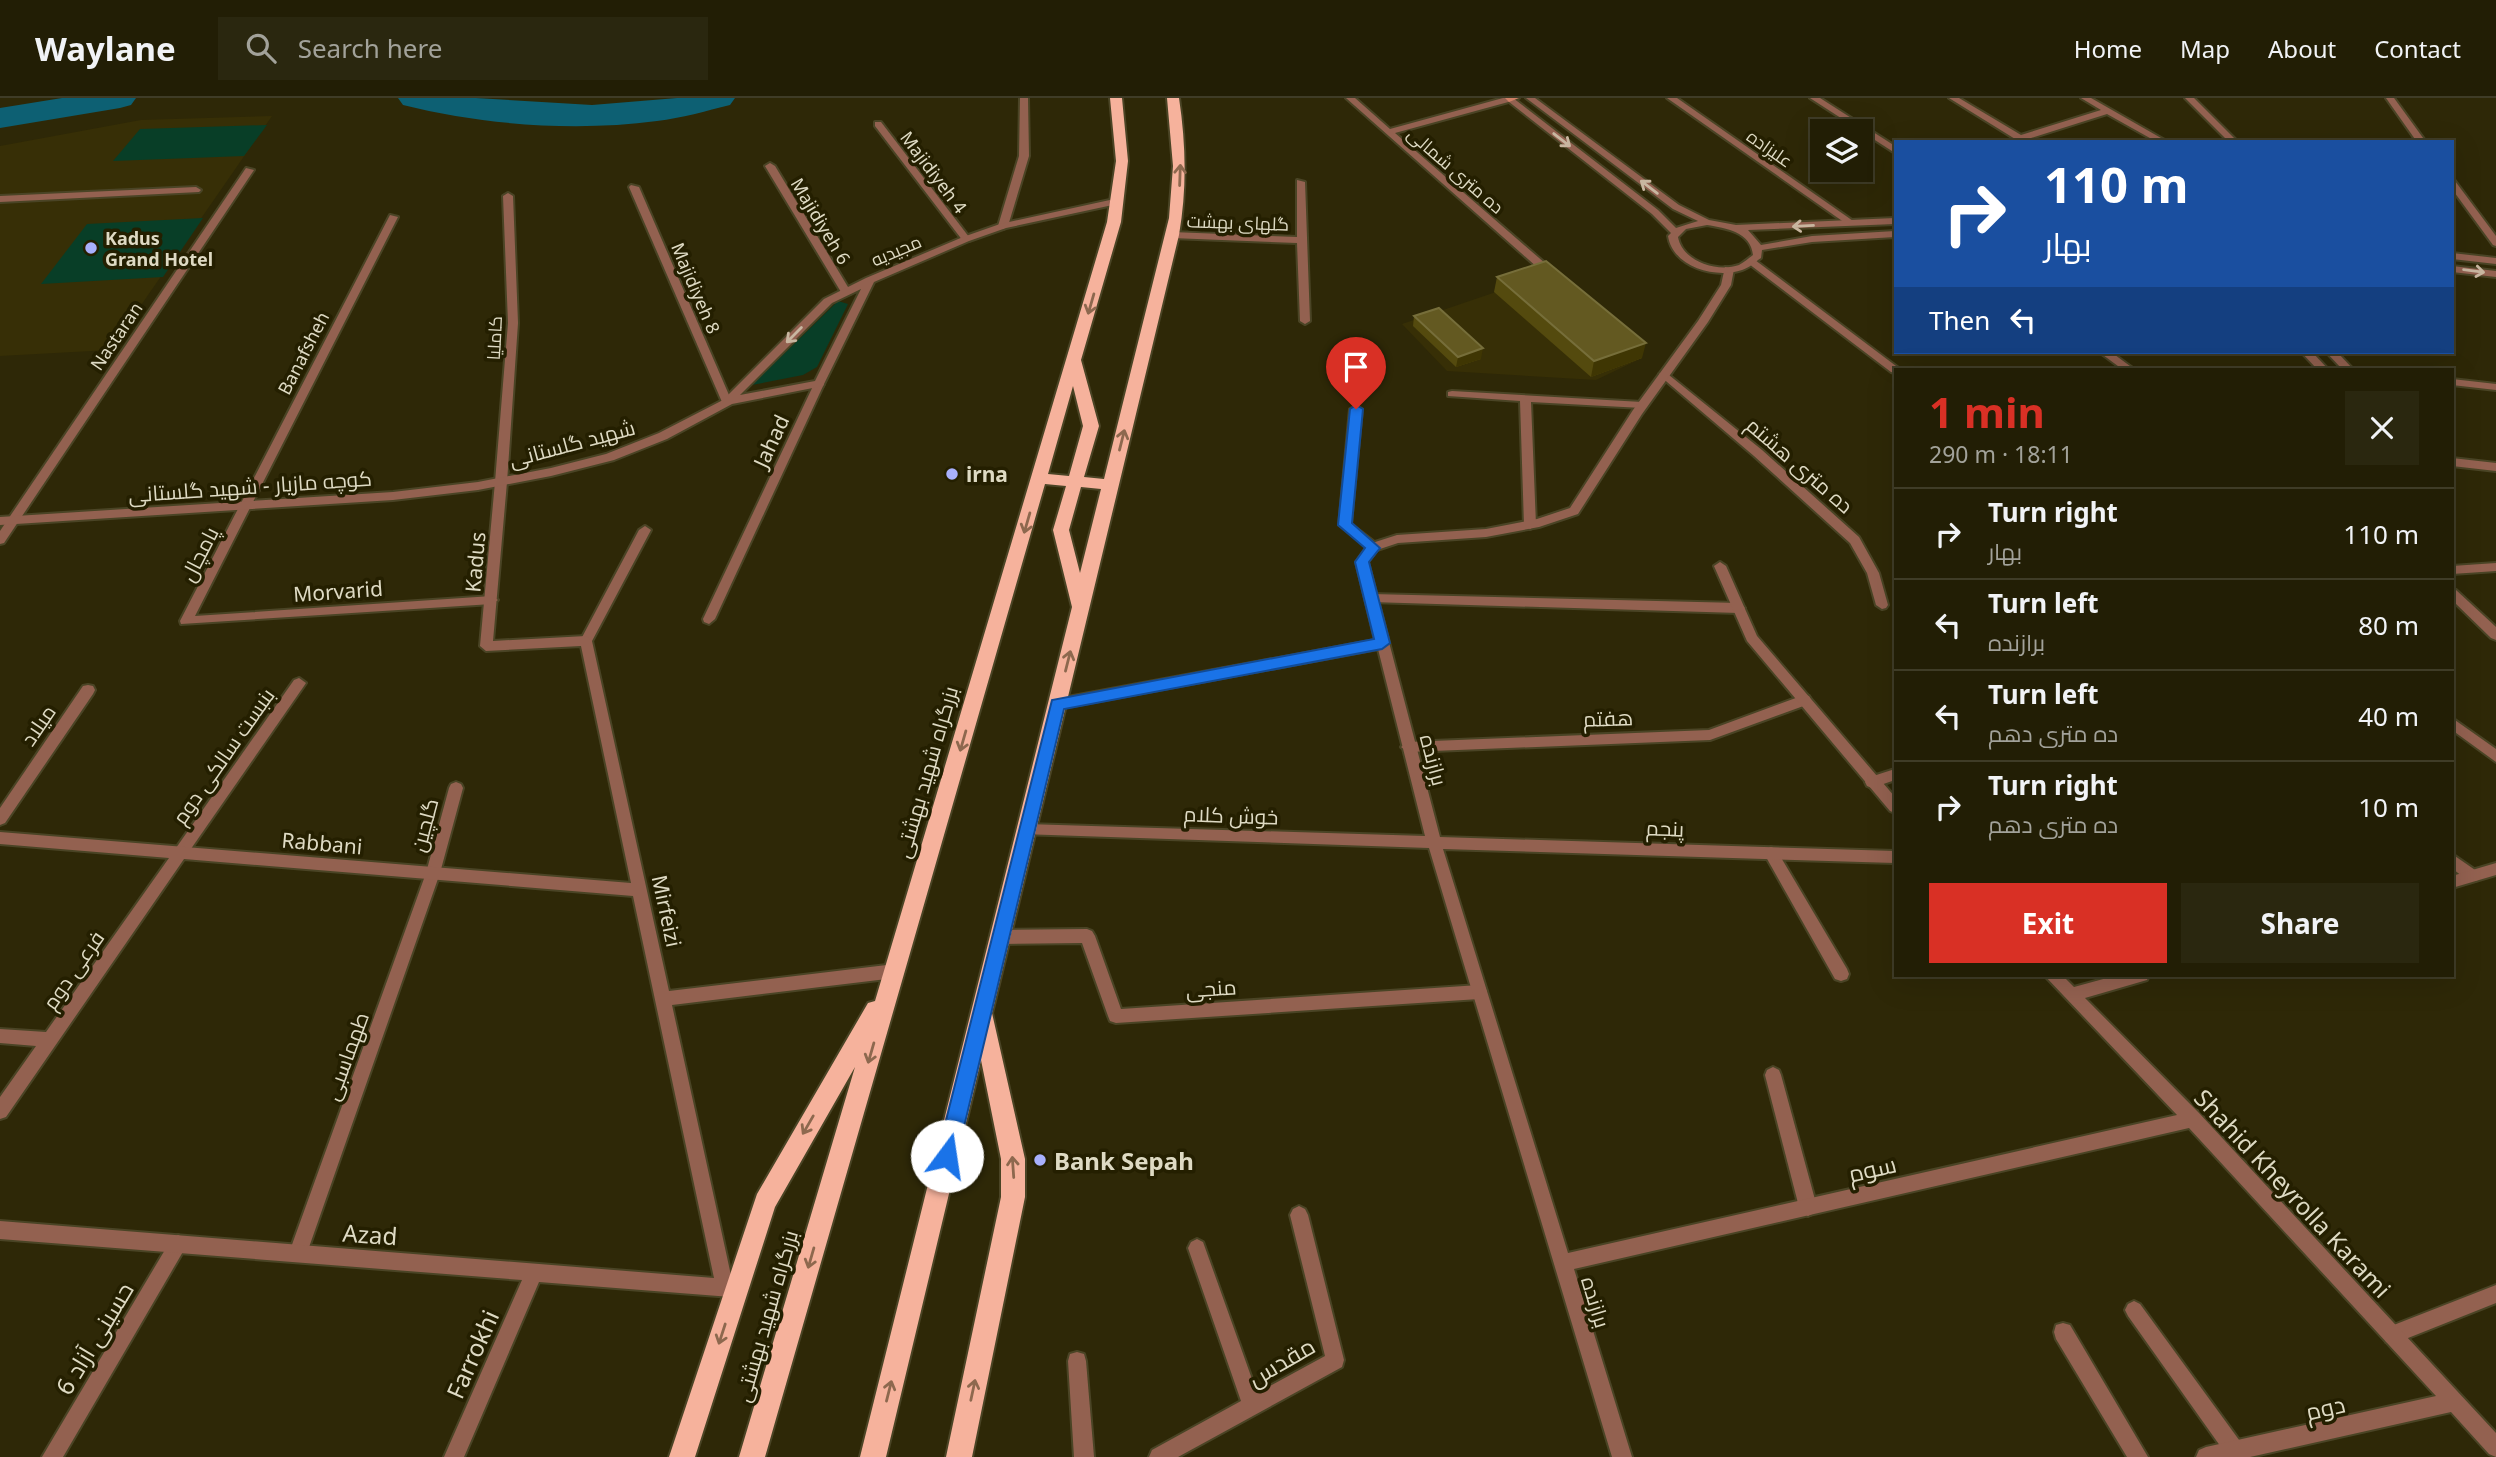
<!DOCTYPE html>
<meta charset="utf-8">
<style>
:root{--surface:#221e05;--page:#2a270f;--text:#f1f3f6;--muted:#a2a29a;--line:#3f3c27;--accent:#d93025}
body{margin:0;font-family:"Noto Sans",Cairo,sans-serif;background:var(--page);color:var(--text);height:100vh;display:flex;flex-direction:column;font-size:26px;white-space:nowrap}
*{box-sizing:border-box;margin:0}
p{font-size:23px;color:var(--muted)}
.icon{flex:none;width:38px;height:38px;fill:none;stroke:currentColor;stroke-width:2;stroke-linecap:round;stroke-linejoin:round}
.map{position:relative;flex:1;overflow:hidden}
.panel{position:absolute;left:1894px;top:270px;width:560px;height:609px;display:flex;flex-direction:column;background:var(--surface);border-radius:0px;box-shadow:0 7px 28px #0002,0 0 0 2px var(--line)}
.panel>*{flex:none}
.guide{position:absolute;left:1894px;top:42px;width:560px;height:214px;border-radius:0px;box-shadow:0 7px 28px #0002,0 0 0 2px var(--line);background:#1a4fa0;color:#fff;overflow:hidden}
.fabs{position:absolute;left:1810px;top:21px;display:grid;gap:14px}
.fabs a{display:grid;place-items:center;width:63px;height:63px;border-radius:0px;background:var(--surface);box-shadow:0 7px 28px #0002,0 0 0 2px var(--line);font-size:35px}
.pin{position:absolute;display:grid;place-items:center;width:60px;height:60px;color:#fff;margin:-72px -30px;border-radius:50% 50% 50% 0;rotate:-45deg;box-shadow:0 0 7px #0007}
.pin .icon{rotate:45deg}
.me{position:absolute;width:77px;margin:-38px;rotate:14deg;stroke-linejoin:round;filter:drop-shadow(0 0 5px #0008)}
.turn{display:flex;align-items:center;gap:24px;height:147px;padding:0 35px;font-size:32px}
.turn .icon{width:91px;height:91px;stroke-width:2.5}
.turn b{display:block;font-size:49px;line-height:60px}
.then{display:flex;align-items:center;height:66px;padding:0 35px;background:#0003;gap:14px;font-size:26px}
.round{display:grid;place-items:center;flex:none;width:74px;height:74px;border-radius:0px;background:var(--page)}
.headline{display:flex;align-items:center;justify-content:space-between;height:119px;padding:0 35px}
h1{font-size:42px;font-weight:700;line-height:52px;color:var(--accent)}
.button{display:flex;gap:14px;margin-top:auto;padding:14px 35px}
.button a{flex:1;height:80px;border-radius:0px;background:var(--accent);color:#fff;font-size:28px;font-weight:700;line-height:80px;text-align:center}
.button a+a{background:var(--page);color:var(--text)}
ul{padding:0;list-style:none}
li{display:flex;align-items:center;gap:21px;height:91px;padding:0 35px;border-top:2px solid var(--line)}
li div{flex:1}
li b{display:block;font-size:26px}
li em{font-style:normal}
header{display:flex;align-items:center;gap:42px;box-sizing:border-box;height:98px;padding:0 35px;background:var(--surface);border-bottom:2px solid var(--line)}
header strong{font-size:33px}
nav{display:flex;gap:38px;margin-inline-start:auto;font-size:24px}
.search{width:490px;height:63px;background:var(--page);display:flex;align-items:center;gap:18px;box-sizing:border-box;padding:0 24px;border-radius:0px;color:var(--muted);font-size:26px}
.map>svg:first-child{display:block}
.built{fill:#372f06}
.green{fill:#083e27}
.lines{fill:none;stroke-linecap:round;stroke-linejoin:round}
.river{fill:#0d6073;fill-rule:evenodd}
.service-casing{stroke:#4a4425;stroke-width:4}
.minor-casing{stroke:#4a4425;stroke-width:4}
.tertiary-casing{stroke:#4a4425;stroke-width:4}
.secondary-casing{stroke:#4a4425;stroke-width:4}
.trunk-casing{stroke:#4a4425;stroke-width:4}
.service{fill:#936150;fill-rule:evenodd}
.minor{fill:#936150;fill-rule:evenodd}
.tertiary{fill:#936150;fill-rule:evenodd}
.secondary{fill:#d08065;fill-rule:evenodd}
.trunk{fill:#f6b29c;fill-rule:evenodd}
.wall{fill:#544a0e}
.shaded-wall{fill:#3f3603}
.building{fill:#635921;stroke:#766e3a;stroke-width:2}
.oneway{stroke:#c8b6a0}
.oneway2{stroke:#8d684e}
.route{fill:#1a73e8;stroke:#114b97;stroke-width:2}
.poi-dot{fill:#a8b0fc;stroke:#241f00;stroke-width:2.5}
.labels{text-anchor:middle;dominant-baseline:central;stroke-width:7;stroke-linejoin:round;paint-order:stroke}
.far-street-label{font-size:18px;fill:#dedac3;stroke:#241f00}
.far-poi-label{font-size:18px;font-weight:bold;fill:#dedac3;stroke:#241f00;text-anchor:start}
.street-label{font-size:21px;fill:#dedac3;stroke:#241f00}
.poi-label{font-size:21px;font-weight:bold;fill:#dedac3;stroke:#241f00;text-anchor:start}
.near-poi-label{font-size:24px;font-weight:bold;fill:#dedac3;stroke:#241f00;text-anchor:start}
.near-street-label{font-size:24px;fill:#dedac3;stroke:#241f00}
</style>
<header>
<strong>Waylane</strong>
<div class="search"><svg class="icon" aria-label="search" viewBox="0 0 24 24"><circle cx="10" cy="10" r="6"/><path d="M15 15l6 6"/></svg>Search here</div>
<nav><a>Home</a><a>Map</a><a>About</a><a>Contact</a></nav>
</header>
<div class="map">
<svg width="2496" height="1359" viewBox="0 0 2496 1359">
<rect width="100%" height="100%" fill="#2e2807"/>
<!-- built -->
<g class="built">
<path d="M272 18 110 252 0 258V48L141 22Z"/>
<path d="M1543 178 1642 260 1596 282 1447 273 1402 226Z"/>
</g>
<!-- green -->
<g class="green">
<path d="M267 27 244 58 113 63 140 31Z"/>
<path d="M203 120 163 179 41 186 87 126Z"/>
<path d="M838 203 848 206 817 269 803 277 752 287Z"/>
</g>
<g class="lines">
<!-- river -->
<g class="river">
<path d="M62 0H136L131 7 120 10 0 30V10Z"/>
<path d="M398 0H476L592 7 677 0H735L730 7C706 13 682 20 657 23 575 34 483 27 403 7Z"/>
</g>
<!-- service casing -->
<g class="service-casing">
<g id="service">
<path d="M1020 0H1028L1029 58 1008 128 1003 131 998 128 1019 58Z"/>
<path d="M1346 0H1355L1390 31 1503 0H1513L1512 3 1395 35 1546 166V170H1538Z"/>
<path d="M1667 0H1677L1856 125 1848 127Z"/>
<path d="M1810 0H1820L1895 48V55Z"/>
<path d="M1949 0H1959L2021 37 2101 12 2081 0H2091L2168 44H2157L2107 16 2028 41 2031 44H2020Z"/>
<path d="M2185 0H2194L2238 44H2229Z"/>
<path d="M2386 0H2394L2426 44H2417Z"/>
<path d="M875 24H881L969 139V143H963L875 28Z"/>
<path d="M770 65 775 68 851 194 850 196 841 194 765 68Z"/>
<path d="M246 70 254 72 4 445 0 446V433Z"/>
<path d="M1297 82 1305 84 1310 223 1305 226 1300 223 1297 145 1172 140 1167 137 1172 134 1297 139Z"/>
<path d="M2452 82 2455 83 2496 138V148L2493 147 2452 91Z"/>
<path d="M631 87 639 89 732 304 731 306H723L722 304 629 89Z"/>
<path d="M196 89 201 92 199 94 0 104V98Z"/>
<path d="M508 95 513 98 518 225 507 384 501 388 495 384 508 225 503 98Z"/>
<path d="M390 117 398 119 195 518 492 498 498 502 492 506 181 526 180 523Z"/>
<path d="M1664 273 1762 352 1859 439 1879 475 1888 507 1886 510 1882 511 1876 507 1867 475 1850 445 1754 358 1660 278 1659 276Z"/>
<path d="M2452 281 2496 286V292L2452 287Z"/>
<path d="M819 283 824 286 715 521 709 526 704 524 703 521 814 286Z"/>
<path d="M1452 293 1642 304 1648 307 1642 310 1531 304 1536 427 1530 431 1524 427 1520 303 1448 298V294Z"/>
<path d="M1356 308 1362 311 1351 426 1377 446 1379 449 1373 453 1339 427 1350 311Z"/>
<path d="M2452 360 2496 365V373L2452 368Z"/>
<path d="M645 428 651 432 592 543 586 548 581 546 580 543 639 432Z"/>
<path d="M2496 465V473L2452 476V468Z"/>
<path d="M1371 496 1739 505 1745 510 1739 515 1371 504 1365 500Z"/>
<path d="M299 580 306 585 304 588 186 758 181 760 176 758 174 754 176 750 294 582Z"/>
<path d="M88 587 93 588 95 592 93 596 5 725 0 727V710L83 588Z"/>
<path d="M1804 597 1809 598 1811 602 1809 606 1710 642 1408 654 1401 649 1408 644 1709 632Z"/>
<path d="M2452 620 2496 651V664L2452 632Z"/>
<path d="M1895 671V682L1872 690 1867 688 1865 684 1867 680Z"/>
<path d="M456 684 461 686 463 690 440 775 307 1155 304 1161 298 1164 292 1161 289 1155 426 775 449 690 451 686Z"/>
<path d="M1771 749 1776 751 1847 871 1849 876 1847 881 1841 883 1835 881 1766 759 1764 755 1766 751Z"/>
<path d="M2452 756 2478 774 2480 778 2478 782C2468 786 2460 776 2452 770Z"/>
<path d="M1087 831 1092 833 1095 838 1121 911 1479 887 1485 889 1487 894 1485 899 1479 901 1116 925 1110 923 1108 918 1082 845 1000 846 995 844 992 839 995 834 1000 832Z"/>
<path d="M1773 969 1779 972 1781 977 1817 1109 1814 1115 1808 1118 1802 1115 1799 1109 1765 977 1767 972Z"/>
<path d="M1299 1108 1305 1111 1308 1117 1344 1262 1342 1269 1178 1359H1149L1152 1352 1241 1303 1188 1150 1191 1144 1197 1141 1203 1144 1257 1295 1325 1258 1290 1117 1293 1111Z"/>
<path d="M178 1137 184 1140 187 1146 184 1152 63 1359H42L172 1140Z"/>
<path d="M2496 1187V1205L2393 1246 2386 1244 2384 1237 2386 1230Z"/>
<path d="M2134 1203 2140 1206 2242 1346 2245 1353 2242 1359H2228L2128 1218 2125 1212 2128 1206Z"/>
<path d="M2063 1225 2070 1227 2148 1359H2127L2056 1241 2054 1234 2056 1227Z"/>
<path d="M1077 1254 1084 1256 1086 1263 1094 1359H1074L1068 1263 1070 1256Z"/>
</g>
</g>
<!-- minor casing -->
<g class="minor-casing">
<g id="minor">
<path d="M1749 162H1755L1900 271H1895V275L1891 274 1749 166Z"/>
<path d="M1725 169 1734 171 1731 187 1708 224 1642 316 1578 416 1539 429 1486 439 1398 445 1377 452 1368 464 1440 739 1895 753V765L1443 751 1568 1155 2177 1017 2044 877H2062L2074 889 2118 877H2149L2147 882 2085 900 2199 1015 2496 1335V1359L2489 1356 2451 1314 2250 1359H2196L2199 1352 2206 1349 2436 1298 2189 1030 1574 1171 1632 1359H1612L1429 750 1021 736 1019 732 1021 728 1026 726 1425 738 1378 551 1057 611 1050 606 1057 601 1375 542 1356 464 1369 446 1397 437 1486 431 1537 421 1570 410 1633 312 1698 223 1721 187Z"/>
<path d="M2099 254H2111L2134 271H2122Z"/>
<path d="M501 380 507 384 493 543 586 538 592 543 669 893 895 866 900 868 903 873 900 878 895 880 672 907 732 1182 737 1184 740 1190 737 1196 731 1199 539 1184 464 1359H444L522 1182 0 1141V1123L714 1180 633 798 184 761 6 1019 0 1021V999L36 948 0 945V931L46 934 169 760 0 746V734L631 785 581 548 486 553 480 548 495 384Z"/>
<path d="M1720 464 1726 468 1757 538 1895 699V715L1890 713 1747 543 1714 468Z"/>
<path d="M2496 765V777L2452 790V778Z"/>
</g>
</g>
<!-- tertiary casing -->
<g class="tertiary-casing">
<g id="tertiary">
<path d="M1504 0H1513L1658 112 1676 130 1698 123 1673 111 1526 0H1535L1679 107 1709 122 1736 127 1895 120V126L1748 132 1761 147 1812 138 1895 133V139L1812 144 1762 152 1761 160C1755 164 1749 170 1742 172 1715 181 1673 169 1668 138L1671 135 1652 116ZM1707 127C1726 130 1751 134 1753 157 1749 160 1743 165 1739 167 1717 175 1682 163 1678 139L1686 131Z"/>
<path d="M1119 100 1122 101V105L1006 130 969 143 874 184 823 288 732 306 667 341 614 362 551 378 478 392 393 402 0 427V419L393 394 478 384 551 370 606 356 659 335 723 302 824 201 866 180 963 139 1000 126ZM861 191 815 283 740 297 832 205Z"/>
<path d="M2452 155 2496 160V166L2452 161Z"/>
<path d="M2452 168 2496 173V179L2452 174Z"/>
<path d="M2301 254H2312L2328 271H2317Z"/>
<path d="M2326 254H2337L2353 271H2342Z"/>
<path d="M2452 491 2456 492 2496 529V542L2491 540 2452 502Z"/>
</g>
</g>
<!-- secondary casing -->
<g class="secondary-casing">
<path id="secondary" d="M1505 0H1519L1509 4Z"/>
</g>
<!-- trunk casing -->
<g class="trunk-casing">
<path id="trunk" d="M1110 0H1122L1128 63 1121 124 1081 262 1099 328 1084 379 1104 381 1169 120 1173 68 1167 0H1179C1186 46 1187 91 1179 137L992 915 1025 1061V1099L972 1359H946L1001 1099V1061L981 962 886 1359H860L1072 509 1053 432 1066 388 1045 386 765 1359H739L855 969 775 1109 695 1359H669L757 1096 868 905 875 903 1107 124 1116 63ZM1073 288 1083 328 1069 378 1048 376ZM1081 389 1101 391 1080 475 1069 432Z"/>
</g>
<!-- service -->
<use href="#service" class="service"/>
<!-- minor -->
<use href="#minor" class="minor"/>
<!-- tertiary -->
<use href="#tertiary" class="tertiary"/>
<!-- secondary -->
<use href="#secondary" class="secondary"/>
<!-- trunk -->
<use href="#trunk" class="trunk"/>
</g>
<!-- wall -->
<g class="wall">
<path d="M1497 179 1642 260 1591 279 1494 194Z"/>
<path d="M1414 218 1481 261 1456 269 1413 228Z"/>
</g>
<!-- shaded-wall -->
<g class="shaded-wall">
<path d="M1646 245 1642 260 1591 279 1594 263Z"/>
<path d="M1483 250 1481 261 1456 269 1458 259Z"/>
</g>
<!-- building -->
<g class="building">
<path d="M1546 163 1646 245 1594 263 1497 179Z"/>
<path d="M1439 210 1483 250 1458 259 1414 218Z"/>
</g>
<!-- one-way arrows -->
<defs><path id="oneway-shaft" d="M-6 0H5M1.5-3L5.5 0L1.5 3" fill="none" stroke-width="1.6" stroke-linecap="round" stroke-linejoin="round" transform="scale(1.75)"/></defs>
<g class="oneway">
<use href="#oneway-shaft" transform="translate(1562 42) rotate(38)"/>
<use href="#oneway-shaft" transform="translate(1649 89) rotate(-143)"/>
<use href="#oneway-shaft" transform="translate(1803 128) rotate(177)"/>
<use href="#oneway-shaft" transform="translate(2474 173) rotate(7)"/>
<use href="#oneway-shaft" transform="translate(794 237) rotate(135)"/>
</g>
<g class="oneway2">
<use href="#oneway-shaft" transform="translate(1180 77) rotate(-88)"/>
<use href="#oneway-shaft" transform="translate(1091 206) rotate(106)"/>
<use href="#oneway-shaft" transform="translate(1122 342) rotate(-76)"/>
<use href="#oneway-shaft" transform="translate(1027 425) rotate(106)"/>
<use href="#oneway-shaft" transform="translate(1068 563) rotate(-76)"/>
<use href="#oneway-shaft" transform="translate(963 643) rotate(106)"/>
<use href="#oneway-shaft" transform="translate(871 955) rotate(106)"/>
<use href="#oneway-shaft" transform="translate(808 1027) rotate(120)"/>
<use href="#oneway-shaft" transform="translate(1013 1069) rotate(-94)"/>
<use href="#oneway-shaft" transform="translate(811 1160) rotate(106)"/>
<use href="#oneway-shaft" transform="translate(722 1236) rotate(108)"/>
<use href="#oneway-shaft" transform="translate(973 1292) rotate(-78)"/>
<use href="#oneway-shaft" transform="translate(889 1293) rotate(-76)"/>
</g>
<!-- route -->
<path class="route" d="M1356 307 1363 311 1352 425 1380 450 1369 464 1390 545 1382 551 1064 611 957 1058 954 1064 947 1067 940 1064 937 1058 1052 602 1374 541 1355 464 1365 450 1338 427 1350 311Z"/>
<!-- markers -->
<g class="poi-dot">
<circle cx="91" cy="150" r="7"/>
<circle cx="952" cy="376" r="7"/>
<circle cx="1040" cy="1062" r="7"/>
</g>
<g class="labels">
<!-- far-street labels -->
<g class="far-street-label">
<text transform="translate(1770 50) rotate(35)">علیزاده</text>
<text transform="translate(1456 72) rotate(41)">ده متری شمالی</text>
<text transform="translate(934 74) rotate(53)">Majidiyeh 4</text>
<text transform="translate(821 123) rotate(59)">Majidiyeh 6</text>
<text transform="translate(1238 124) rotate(2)">گلهای بهشت</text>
<text transform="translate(896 152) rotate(-23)">مجیدیه</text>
<text transform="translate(696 190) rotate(67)">Majidiyeh 8</text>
<text transform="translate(116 238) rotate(-56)">Nastaran</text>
<text transform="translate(494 240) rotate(-87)">کاملیا</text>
<text transform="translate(303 255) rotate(-63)">Banafsheh</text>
</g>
<!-- far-poi labels -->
<g class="far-poi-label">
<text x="105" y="140">Kadus<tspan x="105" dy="21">Grand Hotel</tspan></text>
</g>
<!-- street labels -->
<g class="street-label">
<text transform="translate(771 343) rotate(-65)">Jahad</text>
<text transform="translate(572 345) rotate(-15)">شهید گلستانی</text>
<text transform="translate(1800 367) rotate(41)">ده متری هشتم</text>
<text transform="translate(250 388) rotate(-4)">کوچه مازیار - شهید گلستانی</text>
<text transform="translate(199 456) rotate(-63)">پامچال</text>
<text transform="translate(475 464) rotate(-85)">Kadus</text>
<text transform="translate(338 493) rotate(-4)">Morvarid</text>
<text transform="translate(1608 620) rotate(-2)">هفتم</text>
<text transform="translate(38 627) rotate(-56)">میلاد</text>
<text transform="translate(223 658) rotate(-55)">بنبست سالکی دوم</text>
<text transform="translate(1434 662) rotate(75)">برازنده</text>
<text transform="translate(926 674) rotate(-74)">بزرگراه شهید بهشتی</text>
<text transform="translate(1231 717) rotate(2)">خوش کلام</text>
<text transform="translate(424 727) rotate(-75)">گلچین</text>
<text transform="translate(1665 730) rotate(2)">پنجم</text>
<text transform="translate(322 745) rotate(5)">Rabbani</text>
<text transform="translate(667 813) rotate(78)">Mirfeizi</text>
<text transform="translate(73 872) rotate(-55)">فرعی دوم</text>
<text transform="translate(1211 890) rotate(-4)">منجی</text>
<text transform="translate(346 958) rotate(-70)">طهماسبی</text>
<text transform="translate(1596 1204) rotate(73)">برازنده</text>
<text transform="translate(766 1218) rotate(-74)">بزرگراه شهید بهشتی</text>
</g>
<!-- poi labels -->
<g class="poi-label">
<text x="966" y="376">irna</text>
</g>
<!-- near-poi labels -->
<g class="near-poi-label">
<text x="1054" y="1062">Bank Sepah</text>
</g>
<!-- near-street labels -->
<g class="near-street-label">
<text transform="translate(1872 1070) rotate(-13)">سوم</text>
<text transform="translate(2293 1095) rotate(47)">Shahid Kheyrolla Karami</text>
<text transform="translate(370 1136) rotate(4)">Azad</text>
<text transform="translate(94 1240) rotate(-59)">حسینی آزاد 6</text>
<text transform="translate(472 1256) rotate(-66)">Farrokhi</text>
<text transform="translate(1281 1263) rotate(-30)">مقدس</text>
<text transform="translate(2325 1309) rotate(-13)">دوم</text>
</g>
</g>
</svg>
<div class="fabs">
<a><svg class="icon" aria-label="layers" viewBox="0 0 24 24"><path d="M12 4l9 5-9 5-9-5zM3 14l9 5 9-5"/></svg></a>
</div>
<div class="pin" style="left:1356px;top:311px;background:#d93025"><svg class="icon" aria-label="arrive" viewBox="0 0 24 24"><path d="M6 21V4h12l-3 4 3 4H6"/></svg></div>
<svg class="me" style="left:947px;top:1058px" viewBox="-20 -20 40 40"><circle r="19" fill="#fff"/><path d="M0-13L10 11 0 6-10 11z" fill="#1a73e8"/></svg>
<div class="guide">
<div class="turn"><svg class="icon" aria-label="right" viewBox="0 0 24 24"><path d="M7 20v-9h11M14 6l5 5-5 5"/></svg><div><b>110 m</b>بهار</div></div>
<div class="then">Then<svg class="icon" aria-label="left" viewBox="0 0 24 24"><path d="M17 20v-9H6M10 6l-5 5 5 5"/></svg></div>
</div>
<section class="panel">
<div class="headline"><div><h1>1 min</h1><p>290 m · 18:11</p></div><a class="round"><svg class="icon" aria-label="close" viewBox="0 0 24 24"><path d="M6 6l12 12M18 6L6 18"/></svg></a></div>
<ul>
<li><svg class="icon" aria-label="right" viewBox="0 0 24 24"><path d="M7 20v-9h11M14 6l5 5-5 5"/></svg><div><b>Turn right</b><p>بهار</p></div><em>110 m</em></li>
<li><svg class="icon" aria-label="left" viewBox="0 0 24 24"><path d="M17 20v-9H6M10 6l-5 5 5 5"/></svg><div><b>Turn left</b><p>برازنده</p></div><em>80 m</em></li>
<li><svg class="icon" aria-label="left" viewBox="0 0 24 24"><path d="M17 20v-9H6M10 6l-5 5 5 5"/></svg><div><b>Turn left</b><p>ده متری دهم</p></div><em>40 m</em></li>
<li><svg class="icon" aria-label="right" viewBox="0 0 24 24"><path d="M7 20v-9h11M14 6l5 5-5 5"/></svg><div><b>Turn right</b><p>ده متری دهم</p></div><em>10 m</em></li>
</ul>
<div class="button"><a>Exit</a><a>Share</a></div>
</section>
</div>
